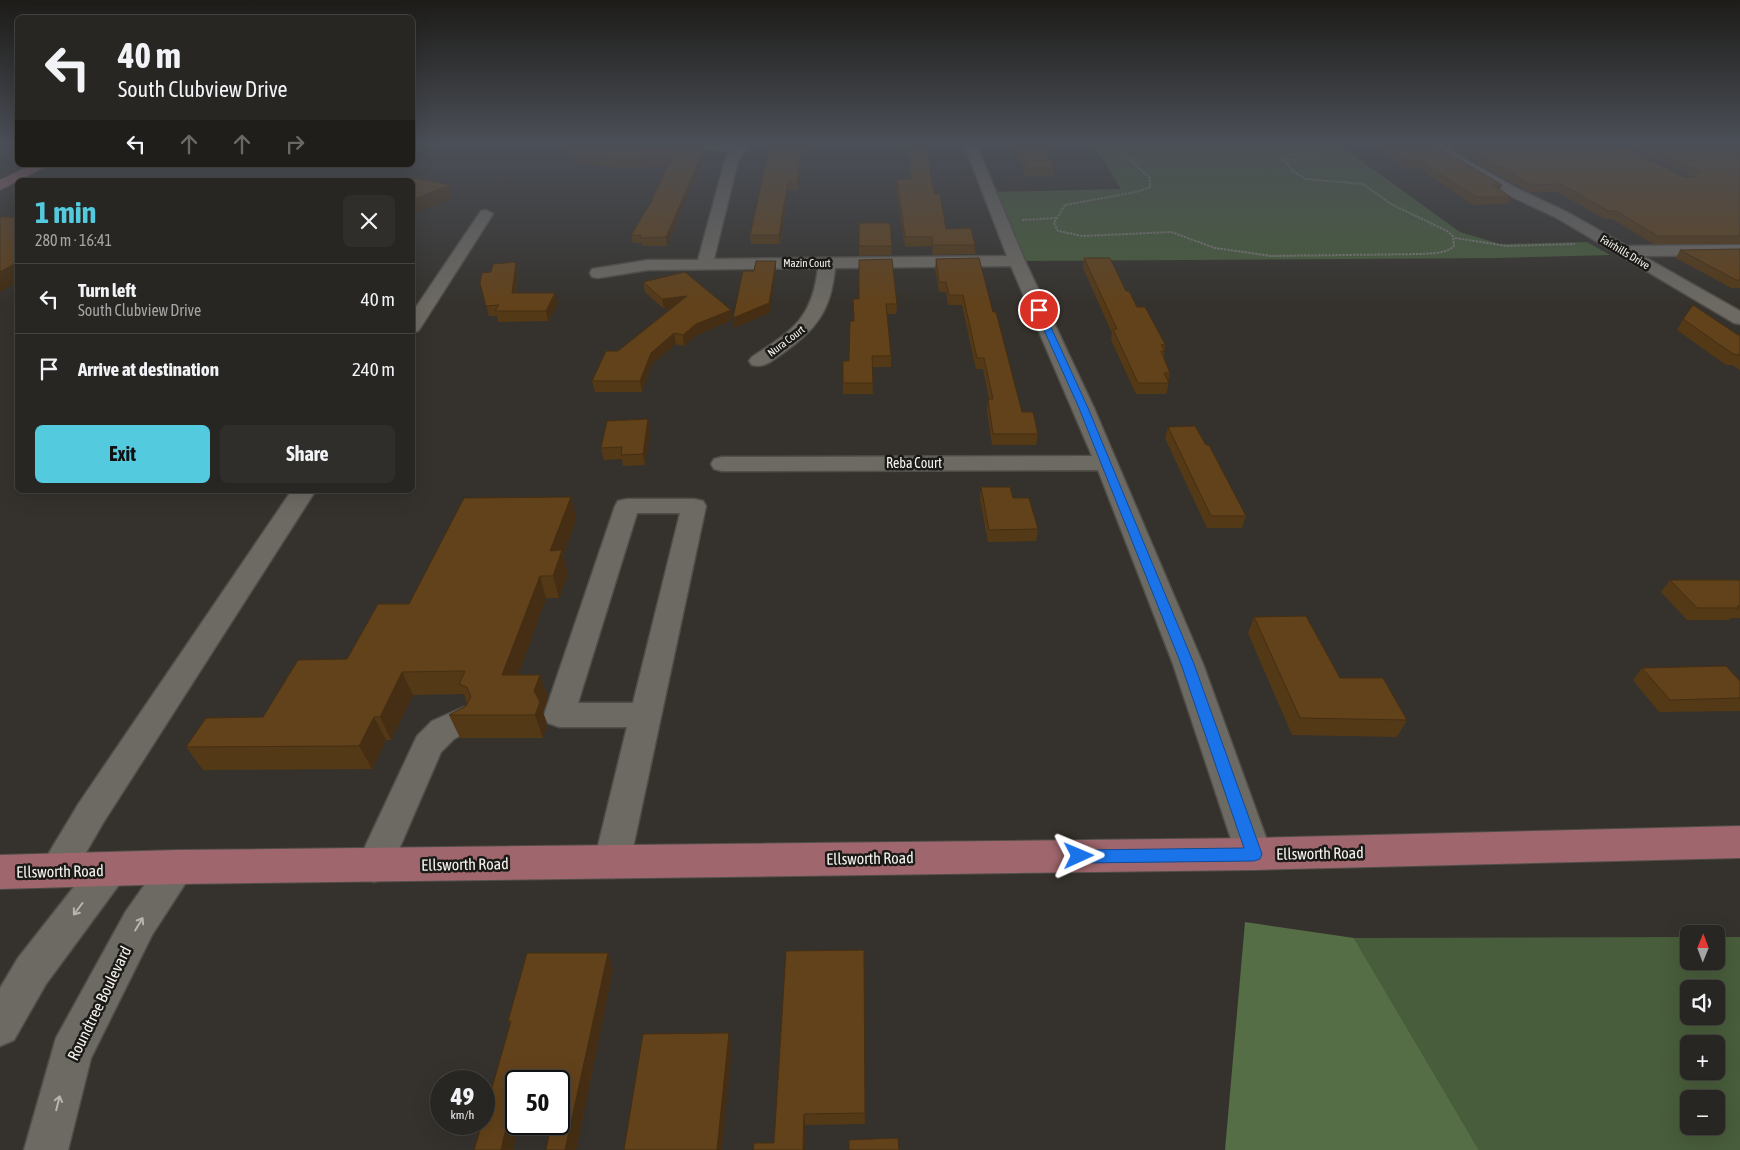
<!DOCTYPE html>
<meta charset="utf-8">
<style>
:root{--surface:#282622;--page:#302e2a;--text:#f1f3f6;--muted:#a5a5a5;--line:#444340;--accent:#54cade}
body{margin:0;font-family:"Asap Condensed",sans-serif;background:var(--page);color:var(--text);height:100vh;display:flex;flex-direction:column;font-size:19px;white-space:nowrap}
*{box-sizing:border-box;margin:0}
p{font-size:16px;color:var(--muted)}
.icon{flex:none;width:28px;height:28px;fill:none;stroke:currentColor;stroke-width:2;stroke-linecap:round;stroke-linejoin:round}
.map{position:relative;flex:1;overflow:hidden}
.details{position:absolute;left:15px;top:178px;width:400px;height:315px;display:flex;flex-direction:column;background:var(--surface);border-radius:8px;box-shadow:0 5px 20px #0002,0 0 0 1px var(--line)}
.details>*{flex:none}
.top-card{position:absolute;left:15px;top:15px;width:400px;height:152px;border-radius:8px;box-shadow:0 5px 20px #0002,0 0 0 1px var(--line);background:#282622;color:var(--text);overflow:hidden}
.needle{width:32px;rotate:1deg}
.controls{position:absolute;left:1680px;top:925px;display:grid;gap:10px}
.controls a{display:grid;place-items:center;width:45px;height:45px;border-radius:8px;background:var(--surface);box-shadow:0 5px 20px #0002,0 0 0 1px var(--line);font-size:25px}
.speed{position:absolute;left:430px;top:1070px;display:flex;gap:10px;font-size:25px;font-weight:700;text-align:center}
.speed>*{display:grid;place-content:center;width:65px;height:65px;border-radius:50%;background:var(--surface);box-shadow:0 5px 20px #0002,0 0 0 1px var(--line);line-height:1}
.speed small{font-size:12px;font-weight:400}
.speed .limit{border:2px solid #111;border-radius:8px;background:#fff;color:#111}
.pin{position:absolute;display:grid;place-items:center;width:42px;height:42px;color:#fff;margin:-21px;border:2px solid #fff;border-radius:50%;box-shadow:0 1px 5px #0007}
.me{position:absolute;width:55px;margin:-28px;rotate:89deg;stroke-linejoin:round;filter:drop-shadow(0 0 4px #0008)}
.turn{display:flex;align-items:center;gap:18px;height:105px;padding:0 20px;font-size:22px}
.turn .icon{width:65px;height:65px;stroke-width:2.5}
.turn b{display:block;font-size:35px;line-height:42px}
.lanes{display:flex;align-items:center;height:48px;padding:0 20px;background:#0003;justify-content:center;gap:25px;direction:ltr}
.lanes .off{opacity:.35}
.round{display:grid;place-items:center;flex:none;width:52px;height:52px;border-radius:8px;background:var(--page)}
.overview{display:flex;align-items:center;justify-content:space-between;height:85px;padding:0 20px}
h1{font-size:30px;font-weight:700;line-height:38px;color:var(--accent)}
.action{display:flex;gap:10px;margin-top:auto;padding:10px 20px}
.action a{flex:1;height:58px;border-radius:8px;background:var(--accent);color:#111;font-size:20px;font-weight:700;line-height:58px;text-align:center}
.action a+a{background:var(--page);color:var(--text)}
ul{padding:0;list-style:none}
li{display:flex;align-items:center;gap:15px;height:70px;padding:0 20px;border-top:1px solid var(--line)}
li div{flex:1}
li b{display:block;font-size:19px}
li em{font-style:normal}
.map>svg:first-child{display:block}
.green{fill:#485d3b;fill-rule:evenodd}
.forest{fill:#556e45}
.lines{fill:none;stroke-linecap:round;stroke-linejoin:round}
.minor-casing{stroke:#504e49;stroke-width:3}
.major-casing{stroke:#504e49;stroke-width:2}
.path{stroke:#7c7a75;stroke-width:2;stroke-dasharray:2.5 1;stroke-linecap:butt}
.minor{fill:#6d6a63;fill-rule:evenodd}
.major{fill:#9f676d;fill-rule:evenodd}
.wall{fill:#543917;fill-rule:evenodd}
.shaded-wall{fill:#452e13}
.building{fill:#62421b;stroke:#452e13}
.oneway{stroke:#b8b5b0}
.route{fill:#1a73e8;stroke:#114b97}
.labels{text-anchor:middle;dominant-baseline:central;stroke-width:5;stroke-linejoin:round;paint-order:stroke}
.far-street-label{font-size:11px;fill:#f5f3ef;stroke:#1b1a17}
.street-label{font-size:14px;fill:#f5f3ef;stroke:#1b1a17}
.near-street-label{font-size:16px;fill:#f5f3ef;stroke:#1b1a17}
</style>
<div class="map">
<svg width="1740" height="1150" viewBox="0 0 1740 1150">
<rect width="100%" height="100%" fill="#35322d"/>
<!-- green -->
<g class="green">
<path d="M1093 144H1338L1460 232 1500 244 1587 242 1610 255 1497 258 1017 261 989 192 1121 189Z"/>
<path d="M1689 937V961H1716V937H1740V1150H1479L1354 938ZM1689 989H1716V1016H1689ZM1689 1044H1716V1071H1689ZM1689 1099H1716V1126H1689Z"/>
</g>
<!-- forest -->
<path class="forest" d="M1245 922 1354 938 1479 1150H1225Z"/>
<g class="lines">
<!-- minor casing -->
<g class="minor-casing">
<g id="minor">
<path d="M684 144H751L738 161 714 259 1007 256 964 144H976L1025 261 1094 408 1203 664 1272 854 1266 865 1254 869 1242 865 1236 854 1173 664 1098 470 722 471 714 469 711 464 714 459 722 457 1092 456 1011 266 835 268C831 310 817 329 783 353 773 360 765 368 752 365L749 361 752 357C793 330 812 319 818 268L648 270 598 278 592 277 590 273 592 269 598 268 648 260H698L725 160 732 151 690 148Z"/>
<path d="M1424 144H1439L1516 188 1567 212 1627 246 1740 245V255L1643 256 1740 311V324L1734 323 1557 218 1506 194Z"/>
<path d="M486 210 493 214 421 327 418 331 412 332V313L481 211Z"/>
<path d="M292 490H316L103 823 69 882 56 887 43 882 38 871 79 803Z"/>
<path d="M627 499H694L703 501 706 506 630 862 625 873 612 878 599 873 594 862 627 727H559L548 723 544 715 615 506 618 501ZM637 513H680L633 703H578Z"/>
<path d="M464 707 475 711 479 719 475 727 454 739 441 752 387 877 374 882 361 877 356 866 417 736 432 721Z"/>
<path d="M178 851 191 856 196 867 152 935 91 1058 68 1150H24L56 1038 126 911 165 856Z"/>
<path d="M108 855 121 860 126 871 121 882 46 984 14 1040 0 1046V988L18 958 95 860Z"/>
</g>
</g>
<!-- major casing -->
<g class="major-casing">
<g id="major">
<path d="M31 165H49L0 190V180Z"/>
<path d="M1740 826V858L1254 870 178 884 0 889V855L178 850 1254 838Z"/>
</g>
</g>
<!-- path -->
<g class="path">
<path d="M1112 144 1150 178V187L1136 192 1065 205 1054 223 1058 231 1083 236 1171 232 1215 248 1271 256 1421 254C1432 253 1446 254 1454 246L1453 236 1447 231 1391 204 1363 184 1306 179 1294 172 1282 158C1294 149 1311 157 1325 151L1316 144"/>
<path d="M1022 220 1056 218"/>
<path d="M1455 238 1507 246 1575 244"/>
</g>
<!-- minor -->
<use href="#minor" class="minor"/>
<!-- major -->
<use href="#major" class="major"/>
</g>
<!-- wall -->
<g class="wall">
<path d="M562 144H636L705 151 698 171 667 246H642L641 243H633L631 235 651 202 667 166 625 168 578 164Z"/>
<path d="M770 144H818L807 148 806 153H803L798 190H788L780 244H751L750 235Z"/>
<path d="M908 144H927L931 177 935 194 946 229 975 245V254L933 255 932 246 905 247 896 188 897 179H910Z"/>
<path d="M1011 144H1043L1054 168 1053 176H1026L1020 161H1017Z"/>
<path d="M1372 144H1433L1502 185 1500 190 1511 197 1508 204 1473 205 1417 167 1404 168Z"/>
<path d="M1442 144H1620L1684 177H1691L1628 144H1740V244H1653L1612 219H1605L1557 192H1529Z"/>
<path d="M859 223 892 246 891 255 859 256Z"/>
<path d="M1740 249V288H1731L1676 258 1680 250Z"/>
<path d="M1084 258 1126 291 1137 307 1165 344 1164 357 1170 373 1168 381 1169 383 1166 394H1136L1111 340 1112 333 1083 268Z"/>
<path d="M936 259 993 312 1022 412 1038 434 1036 445H992L987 410 988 399H989L983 369H976L962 305H948L946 292H939L935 269Z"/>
<path d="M518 271 516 293 558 303 548 321 498 322 497 316H489L480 283Z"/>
<path d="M643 282 731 310 732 320 697 335 684 346 676 344 652 364 642 392H595L592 381 618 351 672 308 664 309 645 292Z"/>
<path d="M853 299 897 304 896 314H887L891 356V367H872L873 394H843V383L849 361 854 321Z"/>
<path d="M1683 319 1740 335V370L1732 365H1726L1677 330Z"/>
<path d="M1168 427 1246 516 1242 528H1207L1165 438Z"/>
<path d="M650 430 645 465 623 466 622 459 604 460 601 448Z"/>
<path d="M981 487 1013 498 1038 529 1036 541 988 542 980 499Z"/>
<path d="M571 497 576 519 563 556 568 573 559 598H546L518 675H540L548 698 543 712 547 725 543 738H460L449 715 466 706 467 704 464 694 413 695 391 740H386L372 769 203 770 186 747 263 717 347 659 409 604Z"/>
<path d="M1670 580H1740V618H1731L1729 620H1687L1661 592Z"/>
<path d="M1254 617 1340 678 1407 720 1397 737 1292 735 1248 633Z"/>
<path d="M1642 668 1740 681V711L1659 712 1633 680Z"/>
<path d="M864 950 865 1124 805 1125 774 1143Z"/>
<path d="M613 969 576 1150H546L549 1132 517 1133 474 1150 510 1025 508 1021ZM516 1081 559 1124H516Z"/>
</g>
<!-- shaded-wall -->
<g class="shaded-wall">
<path d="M704 144 705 151 698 171 667 246 666 237Z"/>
<path d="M806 144H818L807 148 806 153Z"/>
<path d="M803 146V153L798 190 797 182Z"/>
<path d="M788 182V190L780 244 779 235Z"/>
<path d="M450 185 453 198 419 212 412 214V200Z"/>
<path d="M776 261V270L770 313 734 328 733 318Z"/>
<path d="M18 262V282L0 292V272Z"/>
<path d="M516 262 518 271 514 303 512 293Z"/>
<path d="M555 293 558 303 548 321 546 311Z"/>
<path d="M687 296 689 306 664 309 662 299Z"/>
<path d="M731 310 732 320 697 335 684 346 683 335 696 324Z"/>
<path d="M674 333 676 344 652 364 642 392 640 381 651 353Z"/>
<path d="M648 419 650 430 645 465 643 454Z"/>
<path d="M571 497 576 519 563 556 568 573 559 598 553 576 550 551Z"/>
<path d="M540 576 546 598 510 698 502 675Z"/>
<path d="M402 672 413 695 391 740 380 717Z"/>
<path d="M540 675 548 698 543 712 547 725 543 738 535 715 534 691Z"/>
<path d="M374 717 386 740 372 769 359 746Z"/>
<path d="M608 953 613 969 576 1150H565Z"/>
<path d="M729 1033 732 1048 722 1150H717Z"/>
<path d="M804 1114 805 1125V1150H803Z"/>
<path d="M508 1119 517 1133 513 1150H501Z"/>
</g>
<!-- building -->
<g class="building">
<path d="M566 144H636L641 145 704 144 698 163 666 237 640 238 641 235H631L651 202 671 158 624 160 576 157Z"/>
<path d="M770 144H806V146H803L797 182H788L779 235H750Z"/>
<path d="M909 144H927L931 177 935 194H940L946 229 971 228 975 245H933L932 237H905L897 179H911Z"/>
<path d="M1014 144H1043L1054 168H1027L1021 153H1018Z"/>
<path d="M1383 144H1433L1502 185H1493L1511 197H1476L1419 161H1407Z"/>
<path d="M1457 144H1620L1684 177H1695L1699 172 1644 144H1740V236H1658L1616 211H1608L1561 184 1532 185Z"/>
<path d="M416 178 450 185 412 200V180H386L391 179Z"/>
<path d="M0 217H18V262L0 272Z"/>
<path d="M859 223H890L892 246H859Z"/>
<path d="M1740 249V280H1736L1680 250Z"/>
<path d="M979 258 993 312H996L1022 412H1033L1038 434H993L988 399H993L984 358H977L963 295H949L946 282H939L936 259Z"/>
<path d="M1084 258H1110L1126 291H1129L1137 307H1145L1165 344 1161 345 1165 351H1161L1170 373H1164L1169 383H1138L1113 329H1117Z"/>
<path d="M892 259 897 304H886L891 356H872L873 383H843V361H849L850 321H854L853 299H859V260Z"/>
<path d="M756 261H776L769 303 733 318 743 271H754Z"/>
<path d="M516 262 512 293H555L546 311H495L499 305 486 306 480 283 482 273 491 272 493 264Z"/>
<path d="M685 272 731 310 696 324 683 335 674 333 651 353 640 381H592L606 351H618L687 296 662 299 643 282Z"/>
<path d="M1693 305 1738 335H1740V355L1733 354 1683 319Z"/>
<path d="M648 419 643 454 621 455 622 447 601 448 607 421Z"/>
<path d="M1195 426 1206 445H1209L1246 516H1211L1168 427Z"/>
<path d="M981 487H1010L1013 498H1029L1038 529 989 530Z"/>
<path d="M571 497 550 551 562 550 553 576H540L502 675H540L534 691 540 702 535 715H449L466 706 471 697 467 687 459 684 465 671 402 672 380 717H374L359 746 186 747 206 718 263 717 298 660 347 659 378 604H409L464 498Z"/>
<path d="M1670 580H1740V606H1737L1739 608H1697Z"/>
<path d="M1306 616 1340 678H1383L1407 720 1300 718 1254 617Z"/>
<path d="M1726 666 1740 681V698L1670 700 1642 668Z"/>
<path d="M864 950 865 1113 804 1114 803 1150H753L754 1143H774L786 951Z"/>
<path d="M527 953H608L565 1150H546L551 1124H559V1081H516V1119H508L501 1150H474L482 1124H484V1116L511 1021H508Z"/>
<path d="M729 1033 717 1150H624L643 1034Z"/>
<path d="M898 1138 899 1150H849V1140Z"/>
</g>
<!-- one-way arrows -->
<defs><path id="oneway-shaft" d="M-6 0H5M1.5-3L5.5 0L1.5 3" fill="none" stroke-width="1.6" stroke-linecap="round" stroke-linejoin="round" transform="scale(1.25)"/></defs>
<g class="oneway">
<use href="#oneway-shaft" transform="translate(78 909) rotate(127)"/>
<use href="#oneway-shaft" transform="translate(139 924) rotate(-59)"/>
<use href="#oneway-shaft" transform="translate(58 1103) rotate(-76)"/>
</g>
<!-- sky -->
<linearGradient id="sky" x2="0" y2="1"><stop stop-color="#1d1c19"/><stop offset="0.47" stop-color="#4b4f57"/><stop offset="1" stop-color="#4b4f57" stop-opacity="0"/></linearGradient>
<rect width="1740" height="305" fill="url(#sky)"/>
<!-- route -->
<path class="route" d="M1039 307 1043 310 1088 408 1194 664 1262 854 1260 859 1254 861 1079 863 1074 861 1071 856 1074 852 1079 850 1244 848 1181 664 1079 408 1035 310Z"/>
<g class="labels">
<!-- far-street labels -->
<g class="far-street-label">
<text transform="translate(1625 252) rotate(31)">Fairhills Drive</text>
<text x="807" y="263">Mazin Court</text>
<text transform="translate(786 341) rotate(-37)">Nura Court</text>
</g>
<!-- street labels -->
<g class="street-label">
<text x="914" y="463">Reba Court</text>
</g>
<!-- near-street labels -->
<g class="near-street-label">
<text transform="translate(1320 853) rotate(-1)">Ellsworth Road</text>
<text transform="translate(870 858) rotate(-1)">Ellsworth Road</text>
<text transform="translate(465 864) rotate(-1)">Ellsworth Road</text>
<text transform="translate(60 871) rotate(-1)">Ellsworth Road</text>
<text transform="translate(99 1003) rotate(-64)">Roundtree Boulevard</text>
</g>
</g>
</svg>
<div class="controls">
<a><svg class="needle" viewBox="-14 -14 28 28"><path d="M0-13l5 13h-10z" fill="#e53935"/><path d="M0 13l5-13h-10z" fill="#a5a5a5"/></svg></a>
<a><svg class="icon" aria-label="sound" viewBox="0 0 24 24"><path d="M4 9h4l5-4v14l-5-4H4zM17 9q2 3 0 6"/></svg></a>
<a>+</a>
<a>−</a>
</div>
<div class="speed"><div>49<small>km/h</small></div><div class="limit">50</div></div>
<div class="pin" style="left:1039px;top:310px;background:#d93025"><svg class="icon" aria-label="arrive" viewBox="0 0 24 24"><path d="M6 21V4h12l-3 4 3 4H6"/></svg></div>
<svg class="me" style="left:1079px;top:856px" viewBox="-20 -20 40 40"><path d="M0-17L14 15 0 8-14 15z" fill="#1a73e8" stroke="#fff" stroke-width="4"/></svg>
<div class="top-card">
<div class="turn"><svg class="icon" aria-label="left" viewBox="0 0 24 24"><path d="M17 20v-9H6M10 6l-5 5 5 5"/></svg><div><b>40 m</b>South Clubview Drive</div></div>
<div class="lanes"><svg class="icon" aria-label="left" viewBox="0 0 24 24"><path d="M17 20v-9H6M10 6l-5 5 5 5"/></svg><svg class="icon off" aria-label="ahead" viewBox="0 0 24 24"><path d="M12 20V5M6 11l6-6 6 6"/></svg><svg class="icon off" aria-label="ahead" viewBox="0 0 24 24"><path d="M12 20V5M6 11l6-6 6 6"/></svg><svg class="icon off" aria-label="right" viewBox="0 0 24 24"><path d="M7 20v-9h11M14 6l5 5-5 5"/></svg></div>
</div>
<section class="details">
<div class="overview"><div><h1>1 min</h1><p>280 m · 16:41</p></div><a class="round"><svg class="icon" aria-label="close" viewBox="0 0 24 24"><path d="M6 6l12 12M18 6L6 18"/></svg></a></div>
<ul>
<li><svg class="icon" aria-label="left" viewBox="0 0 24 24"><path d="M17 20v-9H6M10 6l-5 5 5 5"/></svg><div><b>Turn left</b><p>South Clubview Drive</p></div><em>40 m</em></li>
<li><svg class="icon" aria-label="arrive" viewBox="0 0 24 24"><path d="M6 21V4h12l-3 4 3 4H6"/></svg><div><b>Arrive at destination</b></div><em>240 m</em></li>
</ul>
<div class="action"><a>Exit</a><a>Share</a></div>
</section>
</div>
